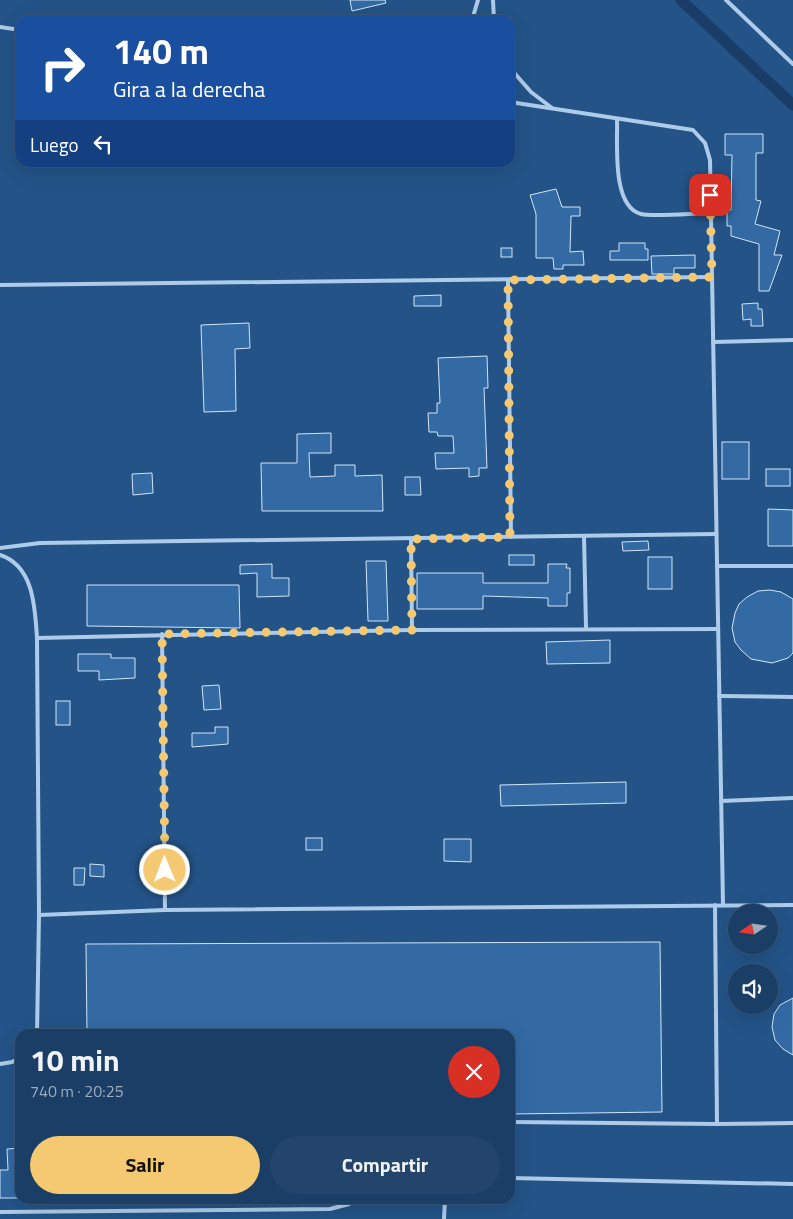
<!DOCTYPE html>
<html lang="es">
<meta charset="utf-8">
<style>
:root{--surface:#1a3e65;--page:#23456b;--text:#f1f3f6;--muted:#9faebf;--line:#385779;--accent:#f4c971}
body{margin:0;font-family:"Titillium Web",sans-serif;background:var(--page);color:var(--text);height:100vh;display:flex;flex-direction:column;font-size:19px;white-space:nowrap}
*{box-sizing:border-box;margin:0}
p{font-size:16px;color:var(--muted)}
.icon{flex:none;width:28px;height:28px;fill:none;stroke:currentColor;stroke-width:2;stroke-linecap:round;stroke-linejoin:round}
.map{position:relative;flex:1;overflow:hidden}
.sheet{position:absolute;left:15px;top:1029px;width:500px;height:175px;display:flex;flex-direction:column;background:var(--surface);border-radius:15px;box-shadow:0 5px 20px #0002,0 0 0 1px var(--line)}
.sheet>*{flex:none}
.banner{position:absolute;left:15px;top:15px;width:500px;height:152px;border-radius:15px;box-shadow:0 5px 20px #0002,0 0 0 1px var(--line);background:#1a4fa0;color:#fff;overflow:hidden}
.needle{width:32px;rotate:257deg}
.controls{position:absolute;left:728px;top:904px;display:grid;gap:10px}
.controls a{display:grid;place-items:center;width:50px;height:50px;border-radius:50%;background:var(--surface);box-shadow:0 5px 20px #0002,0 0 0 1px var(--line);font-size:25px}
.pin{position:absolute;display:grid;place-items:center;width:42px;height:42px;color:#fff;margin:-21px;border-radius:10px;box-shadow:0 2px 8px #0006}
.me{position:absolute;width:55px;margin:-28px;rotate:359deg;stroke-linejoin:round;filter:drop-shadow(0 0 4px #0008)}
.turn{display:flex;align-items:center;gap:18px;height:105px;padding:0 15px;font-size:22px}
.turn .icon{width:65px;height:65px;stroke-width:2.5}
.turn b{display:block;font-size:35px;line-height:42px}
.then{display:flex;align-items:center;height:48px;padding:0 15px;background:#0003;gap:10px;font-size:19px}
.round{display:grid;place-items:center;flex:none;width:52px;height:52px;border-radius:26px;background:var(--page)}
.overview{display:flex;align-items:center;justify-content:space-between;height:85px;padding:0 15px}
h1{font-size:30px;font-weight:700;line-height:38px}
.primary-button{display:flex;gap:10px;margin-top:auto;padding:10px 15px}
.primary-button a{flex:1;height:58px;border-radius:30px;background:var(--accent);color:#111;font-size:20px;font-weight:700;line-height:58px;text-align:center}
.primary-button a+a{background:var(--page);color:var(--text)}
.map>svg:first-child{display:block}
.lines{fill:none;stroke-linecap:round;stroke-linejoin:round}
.canal{stroke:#193d67;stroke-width:11}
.building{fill:#336aa4;stroke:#d2e5f7}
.lane{stroke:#aecbe9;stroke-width:4}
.route{stroke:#f4c971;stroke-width:9;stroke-dasharray:0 16.2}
</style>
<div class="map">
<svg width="793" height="1219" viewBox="0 0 793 1219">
<rect width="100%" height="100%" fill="#235387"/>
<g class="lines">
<!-- canal -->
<path class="canal" d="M681 0 793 105"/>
</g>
<!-- building -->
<g class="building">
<path d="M350 0H385L386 3 352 11Z"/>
<path d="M725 134H763V153H756V200L761 201 755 224 780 231 774 255H782L769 291H759V244L731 236V226H727V210H731L732 155H725Z"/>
<path d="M556 189 562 207H580V216H571L570 252 583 251 584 265H563V269H554L553 258H536V214L530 195Z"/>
<path d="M619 243H645V249H648V260H610V251H619Z"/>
<rect x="501" y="248" width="11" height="9"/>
<path d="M695 255V268H674V274H652L651 256Z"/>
<path d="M441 295V306H414V296Z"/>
<path d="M758 303V309H762L763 326H751V319L743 320 742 304Z"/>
<path d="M249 323 250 348 235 349 236 411 204 412 201 325Z"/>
<path d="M487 356 488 388H484L487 468H479V476L469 477V468L436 469 435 453H454L453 436H438L437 432H429L428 413H437V403H440L438 358Z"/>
<path d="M331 433V453H309L310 477 335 476V465H355V476L382 475 383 511H262L261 463H297V434Z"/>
<rect x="722" y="442" width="27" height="37"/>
<rect x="766" y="469" width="24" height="17"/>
<path d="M152 473 153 493 133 495 132 474Z"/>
<path d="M405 477H420L421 495H405Z"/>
<path d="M768 509 793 510V546H768Z"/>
<path d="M648 541 649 550 623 551 622 542Z"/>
<rect x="509" y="555" width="25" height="10"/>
<rect x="648" y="557" width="24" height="32"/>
<path d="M366 561H386L388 621H368Z"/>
<path d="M272 564V578H289V596L257 597V573L240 574V565Z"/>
<path d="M548 564H567L566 568H570V593H567V606H548V598L483 596V609H417V573H483V583H548Z"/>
<path d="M87 585H239L240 628 87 626Z"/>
<path d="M770 590 781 592 793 599V653L788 658 772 663 751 659 741 650 735 642 732 628 735 613 739 604 747 597 758 591Z"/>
<path d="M610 640V663L547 664 546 642Z"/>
<path d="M78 654H111V658H135V678L99 680V671H78Z"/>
<path d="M219 685 221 709 204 710 202 686Z"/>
<rect x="56" y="701" width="14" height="24"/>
<path d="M215 727H228V744L192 747V733H215Z"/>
<path d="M626 782V803L501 806 500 785Z"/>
<rect x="306" y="838" width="16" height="12"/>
<path d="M444 839H471V862L444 861Z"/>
<path d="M90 864 104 865V877L90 876Z"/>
<path d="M74 868H85L84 885H74Z"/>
<path d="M660 942 662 1112 510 1114V1034H87L86 944Z"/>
<path d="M793 998V1055L783 1049 775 1040 772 1027 774 1014 780 1005Z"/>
<path d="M20 1148V1198H0V1170H8L7 1149Z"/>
</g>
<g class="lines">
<!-- lane -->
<g class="lane">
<path d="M493 0 494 20"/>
<path d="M726 0 793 64"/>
<path d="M472 20 478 0"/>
<path d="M0 27 20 30"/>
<path d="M510 68 531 92 552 108"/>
<path d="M510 102 693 130 705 143 710 160 723 905"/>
<path d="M617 119C618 142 611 206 641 214 654 217 695 213 711 213"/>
<path d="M508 280 511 537"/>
<path d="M0 285 712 277"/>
<path d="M713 342 793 340"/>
<path d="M584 536 586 628"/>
<path d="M411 539 412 630"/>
<path d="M0 548 40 543 716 534"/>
<path d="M0 555C34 566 35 608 37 638L39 915 37 1034"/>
<path d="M717 566H793"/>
<path d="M162 634 165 910"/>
<path d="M37 638 412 630 718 629"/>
<path d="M719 696 793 697"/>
<path d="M721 801 793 798"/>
<path d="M715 905 717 1124"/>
<path d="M39 915 165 910 793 905"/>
<path d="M0 1064 12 1062 20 1058"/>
<path d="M510 1122 717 1124 793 1123"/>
<path d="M510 1178 793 1184"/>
<path d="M0 1212 330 1209 349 1204 354 1199"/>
<path d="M444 1219 445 1199"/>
</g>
</g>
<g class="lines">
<!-- route -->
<path class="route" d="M165 870 162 634 412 630 411 539 510 537 508 280 712 277 710 195"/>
</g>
</svg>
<div class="controls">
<a><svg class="needle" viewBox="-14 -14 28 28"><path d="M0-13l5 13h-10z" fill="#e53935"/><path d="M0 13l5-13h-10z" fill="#9faebf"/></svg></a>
<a><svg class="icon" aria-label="sound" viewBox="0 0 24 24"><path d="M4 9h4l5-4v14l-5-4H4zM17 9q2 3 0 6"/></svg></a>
</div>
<div class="pin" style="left:710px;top:195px;background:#d93025"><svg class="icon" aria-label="arrive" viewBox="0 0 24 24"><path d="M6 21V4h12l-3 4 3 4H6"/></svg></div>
<svg class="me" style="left:165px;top:870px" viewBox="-20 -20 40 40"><circle r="17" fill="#f4c971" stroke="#fff" stroke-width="3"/><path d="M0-11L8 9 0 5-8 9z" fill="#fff"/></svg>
<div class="banner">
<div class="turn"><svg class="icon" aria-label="right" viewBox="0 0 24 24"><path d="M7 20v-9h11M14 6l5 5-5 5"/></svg><div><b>140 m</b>Gira a la derecha</div></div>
<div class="then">Luego<svg class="icon" aria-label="left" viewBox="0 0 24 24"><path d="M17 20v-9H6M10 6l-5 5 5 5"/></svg></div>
</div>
<section class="sheet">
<div class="overview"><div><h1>10 min</h1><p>740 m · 20:25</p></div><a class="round" style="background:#d93025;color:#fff"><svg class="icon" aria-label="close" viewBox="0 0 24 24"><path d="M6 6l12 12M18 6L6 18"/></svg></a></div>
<div class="primary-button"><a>Salir</a><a>Compartir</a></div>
</section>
</div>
